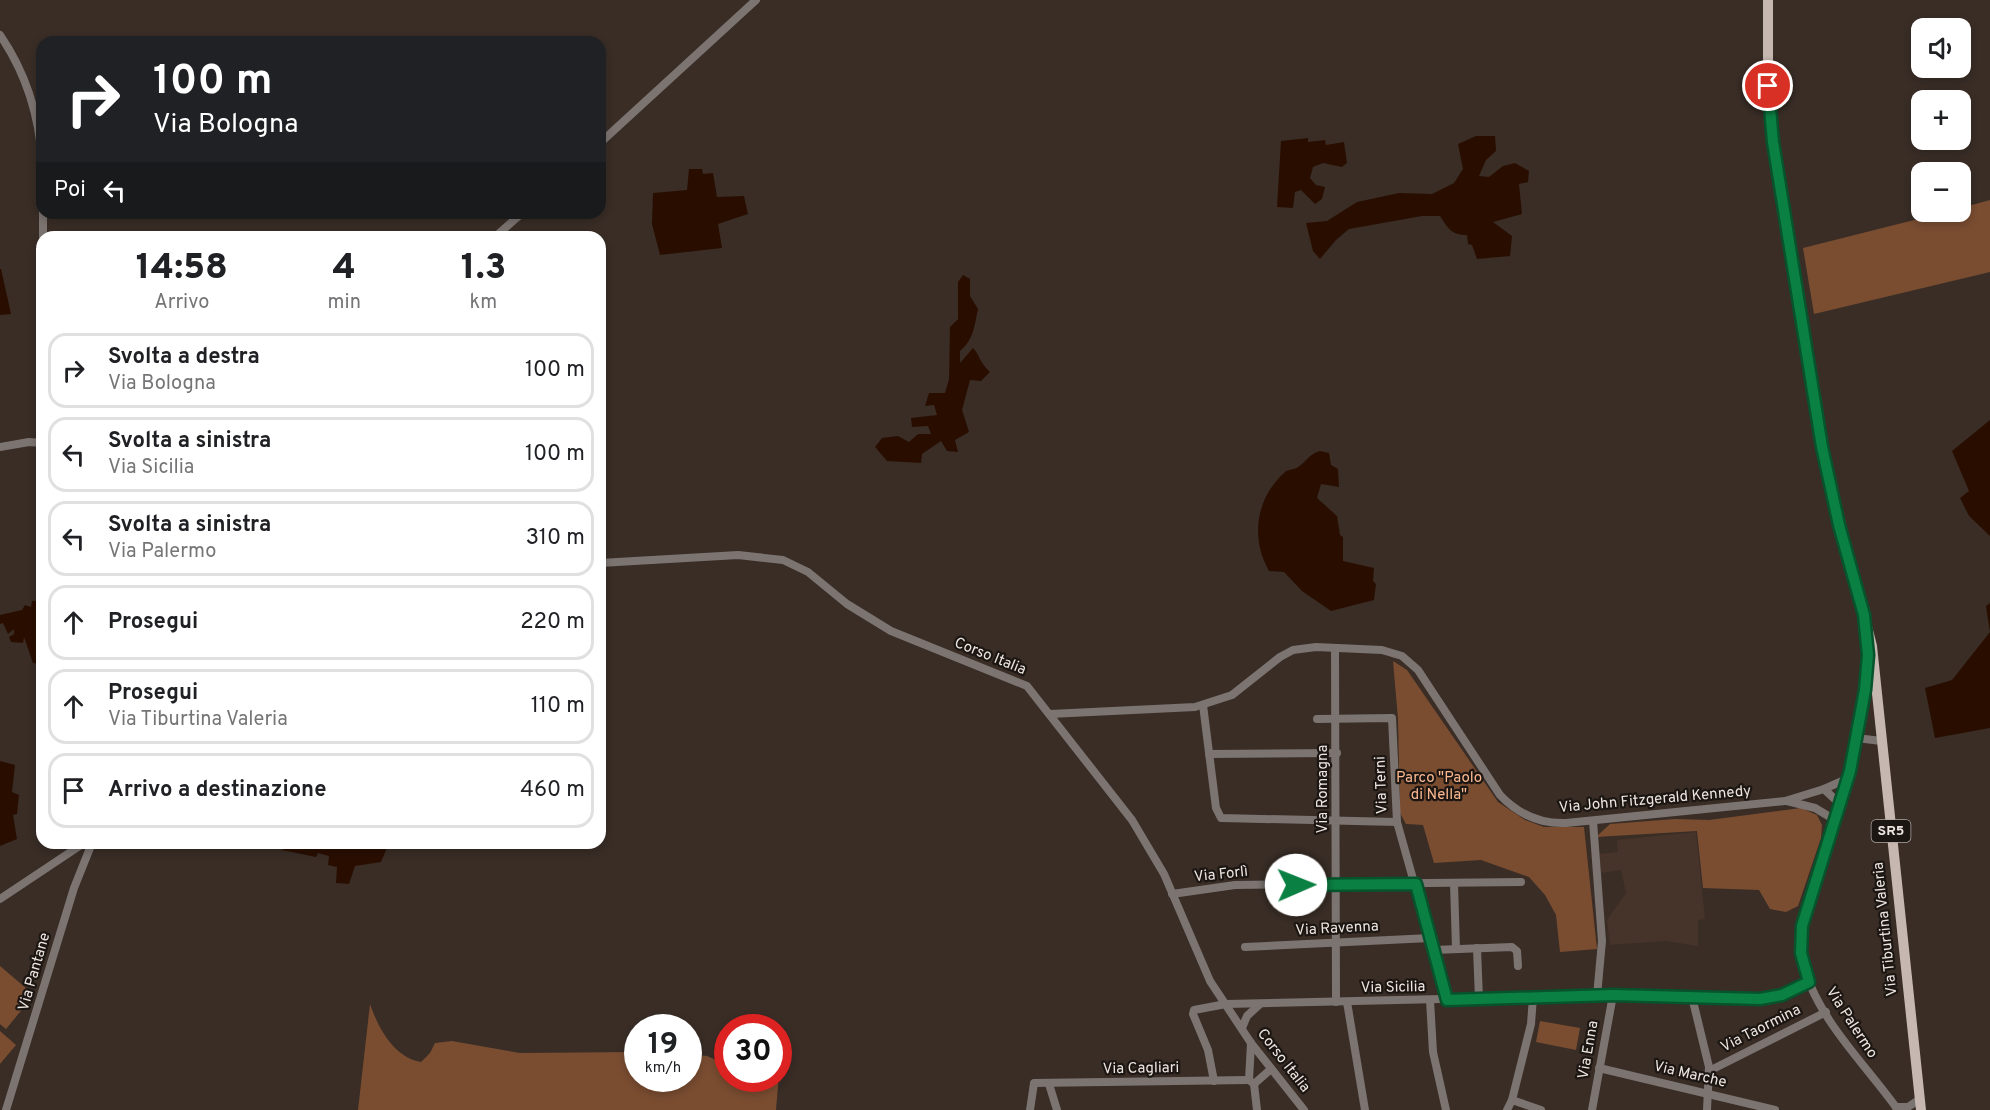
<!DOCTYPE html>
<html lang="it">
<meta charset="utf-8">
<style>
:root{--surface:#fff;--page:#f2f2f2;--text:#202124;--muted:#757577;--line:#e0e0e0}
body{margin:0;font-family:Overpass,sans-serif;background:var(--page);color:var(--text);height:100vh;display:flex;flex-direction:column;font-size:22px;white-space:nowrap}
*{box-sizing:border-box;margin:0}
p{font-size:20px;color:var(--muted)}
.icon{flex:none;width:33px;height:33px;fill:none;stroke:currentColor;stroke-width:2;stroke-linecap:round;stroke-linejoin:round}
.map{position:relative;flex:1;overflow:hidden}
.sheet{position:absolute;left:36px;top:231px;width:570px;height:618px;display:flex;flex-direction:column;background:var(--surface);border-radius:18px;box-shadow:0 3px 9px #0003}
.sheet>*{flex:none}
.top-card{position:absolute;left:36px;top:36px;width:570px;height:183px;border-radius:18px;box-shadow:0 3px 9px #0003;background:#202124;color:#fff;overflow:hidden}
.buttons{position:absolute;left:1911px;top:18px;display:grid;gap:12px}
.buttons a{display:grid;place-items:center;width:60px;height:60px;border-radius:12px;background:var(--surface);box-shadow:0 3px 9px #0003;font-size:30px}
.speed{position:absolute;left:624px;top:1014px;display:flex;gap:12px;font-size:30px;font-weight:700;text-align:center}
.speed>*{display:grid;place-content:center;width:78px;height:78px;border-radius:50%;background:var(--surface);box-shadow:0 3px 9px #0003;line-height:1}
.speed small{font-size:15px;font-weight:400}
.speed .limit{border:9px solid #d22;background:#fff;color:#111}
.pin{position:absolute;display:grid;place-items:center;width:51px;height:51px;color:#fff;margin:-26px;border:3px solid #fff;border-radius:50%;box-shadow:0 2px 6px #0007}
.me{position:absolute;width:66px;margin:-33px;rotate:89deg;stroke-linejoin:round;filter:drop-shadow(0 0 4px #0008)}
.turn{display:flex;align-items:center;gap:21px;height:126px;padding:0 18px;font-size:27px}
.turn .icon{width:78px;height:78px;stroke-width:2.5}
.turn b{display:block;font-size:42px;line-height:51px}
.then{display:flex;align-items:center;height:57px;padding:0 18px;background:#0003;gap:12px;font-size:22px}
.eta{display:flex;justify-content:space-evenly;align-items:center;height:102px;text-align:center}
.eta b{font-size:36px;font-weight:800;line-height:42px}
ul{padding:0;list-style:none}
li{display:flex;align-items:center;gap:18px;height:75px;margin:0 12px 9px;padding:0 6px;border:3px solid var(--line);border-radius:18px}
li div{flex:1}
li b{display:block;font-size:22px}
li em{font-style:normal}
.map>svg:first-child{display:block}
.built{fill:#46342a}
.green{fill:#7a4d31}
.water{fill:#290e00}
.lines{fill:none;stroke-linecap:round;stroke-linejoin:round}
.minor{stroke:#7b7471;stroke-width:8}
.major{stroke:#c6b8b1;stroke-width:10}
.route-casing{stroke:#07532c;stroke-width:15}
.route{stroke:#0b8043;stroke-width:10}
.labels{text-anchor:middle;dominant-baseline:central;stroke-width:4.5;stroke-linejoin:round;paint-order:stroke}
.shield{fill:#1c1613;stroke:#aea7a2;stroke-width:1.5}
.shield-label{font-size:14px;font-weight:bold;fill:#ede5e0}
.street-label{font-size:15px;fill:#ede5e0;stroke:#1c1613}
.park-label{font-size:15px;fill:#fcb991;stroke:#1c1613}
</style>
<div class="map">
<svg width="1990" height="1110" viewBox="0 0 1990 1110">
<rect width="100%" height="100%" fill="#392d26"/>
<!-- built -->
<path class="built" d="M1696 832 1705 919 1698 920V946L1666 941 1610 945 1607 920 1626 893 1621 870 1601 873 1599 854 1618 852 1617 840Z"/>
<!-- green -->
<g class="green">
<path d="M1990 200V272L1814 314 1803 248 1946 212H1960L1961 208Z"/>
<path d="M1393 661 1407 670 1498 802 1525 820 1544 827H1584L1597 949 1560 952 1556 915 1545 895 1529 877 1481 860 1434 863 1423 825 1406 824 1400 813 1398 719Z"/>
<path d="M1801 808 1817 815 1822 825 1821 838 1798 906 1786 912 1770 909 1759 890 1703 888 1697 831 1596 837 1610 824 1675 819 1709 820Z"/>
<path d="M0 966 34 995 6 1029 0 1024Z"/>
<path d="M370 1004C378 1027 393 1057 421 1062L430 1053 435 1043 452 1041 520 1053 637 1052 638 1078H688L689 1054 707 1056 727 1065 728 1078H778L780 1062 776 1110H358Z"/>
<path d="M1540 1021 1580 1028 1576 1050 1536 1042Z"/>
<path d="M0 1031 16 1045 0 1064Z"/>
</g>
<!-- water -->
<g class="water">
<path d="M1476 136H1495L1496 151 1486 160 1479 176 1489 177 1503 166 1515 163 1529 171 1528 182 1519 184 1522 214 1493 222 1512 236 1510 256 1477 259 1472 245 1468 244 1467 235C1451 235 1448 228 1440 216H1422L1349 229 1336 240 1320 259 1313 251 1306 223 1327 221 1357 202 1399 193 1432 194 1454 183 1463 169 1458 144Z"/>
<path d="M1308 138V142L1325 140 1326 145 1344 142 1347 163 1342 167 1323 163 1313 167 1310 178 1316 185 1325 187 1322 199 1315 204 1301 190 1295 192 1293 208 1277 207 1281 141Z"/>
<path d="M689 169H702L703 174 713 173 717 197 744 196 748 214 718 224 722 248 660 255 652 224 653 193 687 190Z"/>
<path d="M0 269H1L11 314 0 315Z"/>
<path d="M963 275 970 279V296L978 309C974 327 974 339 960 351V363L973 348C980 355 979 362 990 372L981 381 970 380 962 410 969 432 955 440 958 452 947 451 941 441 922 454 921 463 887 461 875 447 882 438 898 436 909 442 918 434H931L928 426 912 427 911 418 937 415 934 405 925 406 929 393H945L949 379 950 327 958 319V282Z"/>
<path d="M1990 420V536L1969 516 1960 498 1969 491 1952 451Z"/>
<path d="M1320 451 1329 453 1331 465 1338 469 1339 487 1321 484 1317 498 1337 516 1340 535 1343 537V561L1374 568 1373 581 1376 584 1374 600 1331 611 1302 591 1284 572 1269 571C1250 537 1256 498 1285 472 1288 469 1294 470 1298 467 1307 461 1309 454 1320 451Z"/>
<path d="M42 596V664L33 663 24 637 23 643 11 642 9 637 14 634V629L8 634 3 623 0 624V615L22 610 25 605 31 607 32 601H40Z"/>
<path d="M1990 603V728L1935 738 1925 688 1952 680 1990 632 1986 606Z"/>
<path d="M0 761 15 765 12 792 19 795 17 814 13 815 17 839 0 846Z"/>
<path d="M284 843H389L381 862 355 866 349 884 336 883 337 867 328 865 329 856 318 853 316 857 282 850Z"/>
</g>
<g class="lines">
<!-- minor -->
<g class="minor">
<path d="M0 35C26 73 39 115 42 160"/>
<path d="M600 143 756 0"/>
<path d="M43 213V237"/>
<path d="M495 237 522 213"/>
<path d="M0 447 29 442 42 443"/>
<path d="M600 563 738 555 783 560 808 572 847 604 891 631 1027 686 1132 820 1164 874 1210 981 1251 1043 1304 1110"/>
<path d="M1335 648 1336 1002"/>
<path d="M1868 649C1870 698 1857 754 1842 800 1826 849 1789 920 1805 971 1822 1024 1866 1065 1898 1110"/>
<path d="M1203 705 1216 808 1221 818 1397 822"/>
<path d="M1050 714 1195 707 1232 695 1280 657 1293 650 1316 647 1382 650 1402 656 1418 670 1500 795C1518 814 1540 824 1566 823L1785 801 1824 789 1849 778"/>
<path d="M1317 719 1392 718 1397 822 1447 1000"/>
<path d="M1857 738 1881 741"/>
<path d="M1209 754 1337 753"/>
<path d="M1824 789 1841 805"/>
<path d="M1787 801 1815 808 1835 820"/>
<path d="M1593 821 1602 941 1597 996"/>
<path d="M1454 883 1456 949"/>
<path d="M1172 894 1235 885 1521 882"/>
<path d="M0 899 84 843"/>
<path d="M1245 947 1430 938"/>
<path d="M1477 948 1479 999"/>
<path d="M1433 950 1512 947 1517 951 1518 966"/>
<path d="M1692 997 1709 1067 1707 1110"/>
<path d="M1430 1000 1433 1052 1446 1110"/>
<path d="M1347 1002 1365 1110"/>
<path d="M1242 1028 1247 1016 1260 1004"/>
<path d="M1251 1043 1249 1080 1254 1084 1257 1110"/>
<path d="M1599 1068 1775 1110"/>
<path d="M1709 1071 1826 1012"/>
<path d="M1214 1081 1208 1050 1193 1014 1194 1010 1226 1004 1613 995 1759 999 1782 995 1809 982"/>
<path d="M1049 1084 1057 1110"/>
<path d="M1254 1084 1271 1069"/>
<path d="M1512 1100 1531 1024 1533 997"/>
<path d="M1896 1107H1908L1920 1099"/>
<path d="M6 1110 74 888 92 843"/>
<path d="M1030 1110 1034 1083 1249 1080"/>
<path d="M1507 1110 1512 1100 1541 1110"/>
<path d="M1592 1110 1613 995"/>
</g>
<!-- major -->
<path class="major" d="M1768 0V85L1773 143 1826 467 1872 646 1921 1110"/>
</g>
<g class="lines">
<!-- route casing -->
<g class="route-casing">
<path id="route" d="M1296 885 1416 884 1447 1000 1613 995 1760 999 1782 995 1809 982 1801 953 1802 926 1850 771 1865 690 1868 655 1864 615 1839 525 1822 447 1773 142 1768 86"/>
</g>
<!-- route -->
<use href="#route" class="route"/>
</g>
<g class="labels">
<!-- shield labels -->
<rect class="shield" x="1871.5" y="820" width="39" height="22" rx="4.5"/>
<g class="shield-label">
<text x="1891" y="831">SR5</text>
</g>
<!-- street labels -->
<g class="street-label">
<text transform="translate(990 657) rotate(22)">Corso Italia</text>
<text transform="translate(1382 785) rotate(-92)">Via Terni</text>
<text transform="translate(1323 789) rotate(-90)">Via Romagna</text>
<text transform="translate(1655 800) rotate(-5)">Via John Fitzgerald Kennedy</text>
<text transform="translate(1221 875) rotate(-6)">Via Forlì</text>
<text transform="translate(1337 929) rotate(-3)">Via Ravenna</text>
<text transform="translate(1886 929) rotate(-96)">Via Tiburtina Valeria</text>
<text transform="translate(35 972) rotate(-74)">Via Pantane</text>
<text transform="translate(1393 988) rotate(-1)">Via Sicilia</text>
<text transform="translate(1851 1023) rotate(57)">Via Palermo</text>
<text transform="translate(1761 1029) rotate(-27)">Via Taormina</text>
<text transform="translate(1589 1050) rotate(-80)">Via Enna</text>
<text transform="translate(1283 1061) rotate(52)">Corso Italia</text>
<text transform="translate(1141 1069) rotate(-1)">Via Cagliari</text>
<text transform="translate(1690 1075) rotate(13)">Via Marche</text>
</g>
<!-- park labels -->
<g class="park-label">
<text x="1439" y="778">Parco "Paolo<tspan x="1439" dy="17">di Nella"</tspan></text>
</g>
</g>
</svg>
<div class="buttons">
<a><svg class="icon" aria-label="sound" viewBox="0 0 24 24"><path d="M4 9h4l5-4v14l-5-4H4zM17 9q2 3 0 6"/></svg></a>
<a>+</a>
<a>−</a>
</div>
<div class="speed"><div>19<small>km/h</small></div><div class="limit">30</div></div>
<div class="pin" style="left:1768px;top:86px;background:#d93025"><svg class="icon" aria-label="arrive" viewBox="0 0 24 24"><path d="M6 21V4h12l-3 4 3 4H6"/></svg></div>
<svg class="me" style="left:1296px;top:885px" viewBox="-20 -20 40 40"><circle r="19" fill="#fff"/><path d="M0-13L10 11 0 6-10 11z" fill="#0b8043"/></svg>
<div class="top-card">
<div class="turn"><svg class="icon" aria-label="right" viewBox="0 0 24 24"><path d="M7 20v-9h11M14 6l5 5-5 5"/></svg><div><b>100 m</b>Via Bologna</div></div>
<div class="then">Poi<svg class="icon" aria-label="left" viewBox="0 0 24 24"><path d="M17 20v-9H6M10 6l-5 5 5 5"/></svg></div>
</div>
<section class="sheet">
<div class="eta">
<div><b>14:58</b><p>Arrivo</p></div>
<div><b>4</b><p>min</p></div>
<div><b>1.3</b><p>km</p></div>
</div>
<ul>
<li><svg class="icon" aria-label="right" viewBox="0 0 24 24"><path d="M7 20v-9h11M14 6l5 5-5 5"/></svg><div><b>Svolta a destra</b><p>Via Bologna</p></div><em>100 m</em></li>
<li><svg class="icon" aria-label="left" viewBox="0 0 24 24"><path d="M17 20v-9H6M10 6l-5 5 5 5"/></svg><div><b>Svolta a sinistra</b><p>Via Sicilia</p></div><em>100 m</em></li>
<li><svg class="icon" aria-label="left" viewBox="0 0 24 24"><path d="M17 20v-9H6M10 6l-5 5 5 5"/></svg><div><b>Svolta a sinistra</b><p>Via Palermo</p></div><em>310 m</em></li>
<li><svg class="icon" aria-label="ahead" viewBox="0 0 24 24"><path d="M12 20V5M6 11l6-6 6 6"/></svg><div><b>Prosegui</b></div><em>220 m</em></li>
<li><svg class="icon" aria-label="ahead" viewBox="0 0 24 24"><path d="M12 20V5M6 11l6-6 6 6"/></svg><div><b>Prosegui</b><p>Via Tiburtina Valeria</p></div><em>110 m</em></li>
<li><svg class="icon" aria-label="arrive" viewBox="0 0 24 24"><path d="M6 21V4h12l-3 4 3 4H6"/></svg><div><b>Arrivo a destinazione</b></div><em>460 m</em></li>
</ul>
</section>
</div>
